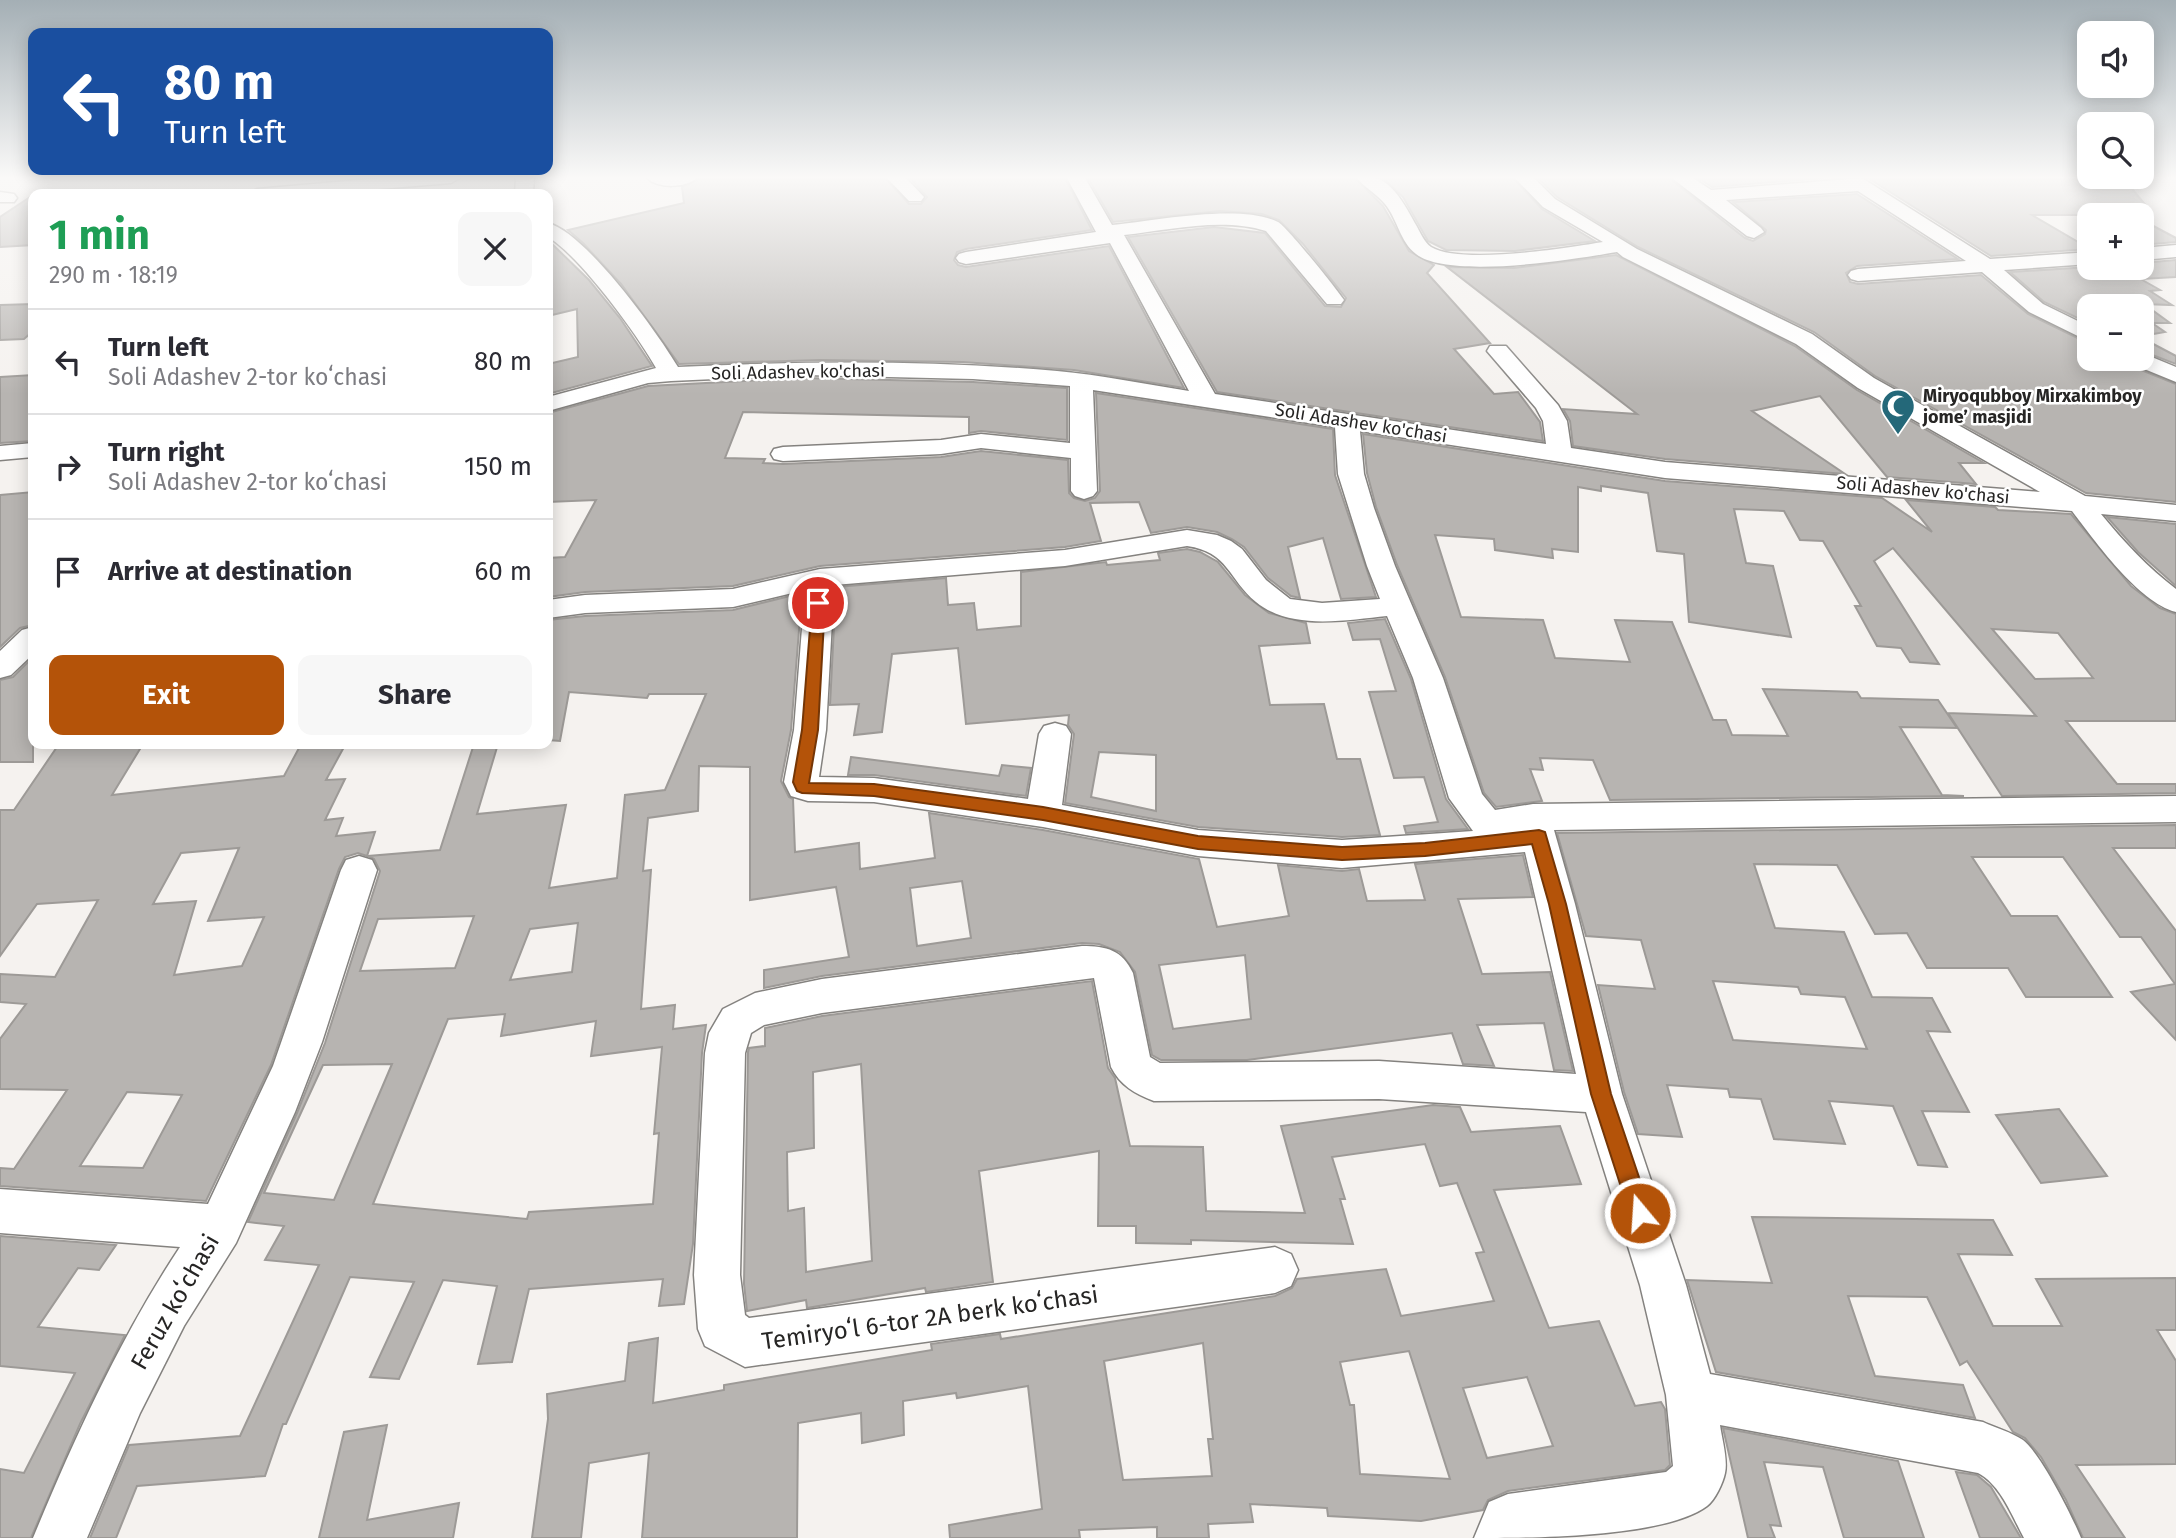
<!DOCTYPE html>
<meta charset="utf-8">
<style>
:root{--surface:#fff;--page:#f7f7f7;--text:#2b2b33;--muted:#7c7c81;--line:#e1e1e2;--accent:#b45309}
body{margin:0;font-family:"Fira Sans",sans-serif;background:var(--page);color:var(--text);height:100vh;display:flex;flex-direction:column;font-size:26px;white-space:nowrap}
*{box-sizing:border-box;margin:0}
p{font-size:23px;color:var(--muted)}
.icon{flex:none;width:38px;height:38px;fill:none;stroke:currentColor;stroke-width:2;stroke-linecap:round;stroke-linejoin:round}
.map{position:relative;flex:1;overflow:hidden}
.details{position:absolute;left:28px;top:189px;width:525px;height:560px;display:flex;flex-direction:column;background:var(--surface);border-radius:14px;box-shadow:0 4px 18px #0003}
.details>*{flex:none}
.top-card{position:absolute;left:28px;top:28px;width:525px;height:147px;border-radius:14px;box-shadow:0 4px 18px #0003;background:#1a4fa0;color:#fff;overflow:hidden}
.fabs{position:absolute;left:2077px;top:21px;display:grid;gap:14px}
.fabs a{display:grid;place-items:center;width:77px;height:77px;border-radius:14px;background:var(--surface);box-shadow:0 4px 18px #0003;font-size:35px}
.pin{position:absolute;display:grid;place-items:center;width:60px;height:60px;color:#fff;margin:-30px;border:4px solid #fff;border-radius:50%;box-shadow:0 2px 7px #0007}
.me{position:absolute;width:77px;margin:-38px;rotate:342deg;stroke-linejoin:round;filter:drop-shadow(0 0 5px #0008)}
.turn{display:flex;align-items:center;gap:24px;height:147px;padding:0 21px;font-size:32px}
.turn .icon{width:91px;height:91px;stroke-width:2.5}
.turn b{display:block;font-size:49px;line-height:60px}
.round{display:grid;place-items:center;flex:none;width:74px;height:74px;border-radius:14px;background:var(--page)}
.summary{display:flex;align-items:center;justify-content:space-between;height:119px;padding:0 21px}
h1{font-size:42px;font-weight:700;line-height:52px;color:#1e9e55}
.primary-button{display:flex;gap:14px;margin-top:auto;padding:14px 21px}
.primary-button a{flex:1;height:80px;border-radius:14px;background:var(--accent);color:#fff;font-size:28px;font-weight:700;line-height:80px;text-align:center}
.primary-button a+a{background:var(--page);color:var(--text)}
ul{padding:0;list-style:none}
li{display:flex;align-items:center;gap:21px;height:105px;padding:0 21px;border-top:2px solid var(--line)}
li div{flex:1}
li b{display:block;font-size:26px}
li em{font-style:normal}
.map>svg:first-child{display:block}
.building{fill:#b7b4b1;stroke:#9d9a97;stroke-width:2;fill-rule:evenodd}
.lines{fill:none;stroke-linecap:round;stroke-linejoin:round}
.minor-casing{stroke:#84827f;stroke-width:3}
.minor{fill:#fff;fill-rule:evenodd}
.route{fill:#b45309;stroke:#753606;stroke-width:2}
.labels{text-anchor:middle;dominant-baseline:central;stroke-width:5;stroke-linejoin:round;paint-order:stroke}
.far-street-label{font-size:18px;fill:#262524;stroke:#fff}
.far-poi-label{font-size:18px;font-weight:bold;fill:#262524;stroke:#fff;text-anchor:start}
.near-street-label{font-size:24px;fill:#262524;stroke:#fff}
</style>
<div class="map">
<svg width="2176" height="1538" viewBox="0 0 2176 1538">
<rect width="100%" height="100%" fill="#f5f2ef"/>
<!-- building -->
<g class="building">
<path d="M700 178H885L909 204H921L927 197 910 178H1065L1092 230 966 249 957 252 954 260 958 265 966 267 1109 246 1184 388 1074 370 963 362 820 360 679 364 621 284 583 243 568 230 684 203 682 187Z"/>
<path d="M1088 178H1355L1383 206 1409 251 1434 265 1427 273 1490 343 1454 349 1494 394 1518 392 1540 422 1543 441 1217 392 1128 237 1214 227 1265 233 1325 306 1341 307 1346 298 1303 244 1279 220 1262 214 1220 211 1113 222Z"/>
<path d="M1383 178H1513L1542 209 1595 241 1515 251 1446 250 1428 241 1403 197Z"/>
<path d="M1538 178H1669L1745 238 1753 241 1765 234 1766 230 1733 202 1857 194 1958 259 1857 266 1846 273 1850 282 1858 284 1981 275 2028 314 2090 344V359H2126L2131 366 2176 384V502L2086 493 1875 376 1814 332 1638 247 1557 197Z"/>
<path d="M1698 178H1824L1712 187Z"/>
<path d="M1868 178H2123L2148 208 2124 210 2134 215H2032L2090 249 1991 256Z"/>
<path d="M33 195V245L0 247V217Z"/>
<path d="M2142 220 2176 238V242L2142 245Z"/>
<path d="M548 240 589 280 620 318 652 366 548 394V364L578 357 577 309 548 316Z"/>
<path d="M1616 255 1795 346 1857 390 1984 463H1959L1976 484 1887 477 1820 396 1752 411 1845 474 1665 459 1573 446 1570 421 1563 409 1637 414 1447 267 1514 268Z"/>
<path d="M2176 260V277L2142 279V263Z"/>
<path d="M2090 267 2121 268 2160 290 2150 291 2172 305 2144 304 2170 323H2152L2165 332 2142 336V306H2090V324L2044 302 2010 272Z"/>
<path d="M33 304V331L24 339 0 340V305Z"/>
<path d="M2142 338 2176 356V364L2142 351Z"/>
<path d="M33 375V441L0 443V377Z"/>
<path d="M805 378 973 382 1067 388V440L981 431 969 433V417L743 412 725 458 765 459 763 463 783 464 941 457 981 451 1068 460 1069 493 1074 498 1085 501 1095 498 1100 491 1096 393 1333 429 1335 475 1376 597 1341 599 1323 538 1288 547 1300 598 1291 596 1268 578 1244 547 1232 539 1217 532 1187 527 1151 533 1139 502 1090 503 1101 541 1065 547 820 566 733 586 585 592 548 597V558L565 557 596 500 548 502V413L648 386Z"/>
<path d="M1363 434 1665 481 1882 498 1932 532 1906 500 1995 507 1998 510 2071 514 2131 586 2160 608 2176 614V721H2066L2117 784H2176V793L2002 796 1948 713 2036 716 1893 548 1874 561 1939 664 1910 662 1901 648 1877 646 1855 606H1861L1823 541 1800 540 1784 511 1734 509 1746 563 1773 566 1791 637 1689 622 1684 554 1657 551 1648 493 1601 486V491L1578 487V552L1552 549 1553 558 1495 550 1494 539 1435 535 1461 617 1543 620 1555 658 1630 662 1615 620 1672 622 1713 720H1726L1732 735 1788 736 1763 689 1857 692 1861 698 1938 700 1957 728 1900 727 1942 795 1964 796 1610 800 1593 760 1540 758 1543 770 1530 769 1542 801 1496 807 1484 793 1445 677 1397 565 1376 507 1367 473ZM1992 629 2058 633 2093 678 2035 679Z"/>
<path d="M33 492V625L20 628 0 647V495Z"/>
<path d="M2107 517 2176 524V586L2138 552Z"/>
<path d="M1187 549 1200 552 1218 562 1245 595 1269 613 1306 623 1310 643 1259 646 1270 705 1324 704 1337 759H1360L1380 835 1342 837 1198 827 1065 803 1074 734 1068 725 1069 715 966 724 958 648 892 654 882 732 854 735 859 704 830 705 836 587 946 578 948 605 974 603 977 630 1021 626V572L1106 562 1107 565 1160 560 1158 553ZM1099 752 1156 755V811L1091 797Z"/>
<path d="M802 593 791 730 781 781 789 797 793 799 795 852 859 843 860 869 935 858 929 813 1043 830 1199 859 1217 927 1289 916 1278 865 1342 871 1359 869 1367 901 1425 900 1415 864 1523 855 1533 897 1458 899 1482 974 1550 972 1573 1071 1554 1070 1544 1023 1477 1025 1494 1066 1463 1064 1452 1033 1247 1060H1161L1152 1055 1135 972 1120 952 1099 944 1082 943 822 976 764 988V970L849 957 836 887 750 900V767L699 766 698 811 648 818 643 871 651 870 641 1009 675 1005 673 1029 706 1025 702 1053 693 1244 684 1304 659 1306 663 1279 529 1289 512 1362 478 1364 497 1286 443 1280 399 1379 370 1377 414 1282 350 1277 286 1424H283L265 1476 137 1486 116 1538H90L129 1445 240 1436 319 1265 265 1260 284 1226 248 1222 297 1113 325 1043 380 871 374 859 368 856 440 850 474 744H498L477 814 566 805 549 888 617 878 625 795 665 790 706 694H649L647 698 569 692 560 741 548 740V620L585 616 733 610ZM962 881 971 938 917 946 910 888ZM474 916 455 968 360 971 378 919ZM578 923 572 972 510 980 530 929ZM1245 955 1251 1019 1173 1029 1159 965ZM505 1014 501 1036 596 1021 591 1056 662 1047 654 1134 659 1133 653 1204 529 1212 527 1219 373 1204 448 1019ZM392 1064 334 1200 264 1193 323 1065Z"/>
<path d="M1385 619 1411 679 1446 799 1468 829 1406 833 1404 826 1438 822 1424 777 1394 778 1369 692 1396 691 1380 639 1353 640 1348 623Z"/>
<path d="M33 657V762H0V680L13 677Z"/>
<path d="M59 744H143L112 795 284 776 299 748 344 747 326 780 345 779 325 820 343 818 336 836 375 832 367 856 358 853 345 857 339 869 271 1065 206 1201 0 1186V1168L14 1169 67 1090 0 1089V1039L26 1004 0 1002V974L55 977 98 900 37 904 0 956V810H14ZM239 848 208 921 264 917 242 966 174 975 196 901 153 904 181 853ZM127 1092 182 1095 143 1168 80 1166Z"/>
<path d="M851 757 999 776 1002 765 1031 768 1026 796 874 775H848Z"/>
<path d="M2176 825V848H2113L2176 931V1040L2131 992 2175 984 2141 937H2120L2063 857H1972L2011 916H2057L2112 997H2026L2008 968H1927L1907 933 1875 934 1837 865 1754 864 1775 928 1844 932 1872 997 1932 998 1950 1032 1927 1031 1969 1112 1922 1111 1947 1167 1918 1165 1893 1106 1829 1101 1845 1144 1774 1139 1761 1099 1730 1097 1728 1089 1667 1085 1682 1137 1638 1134 1624 1092 1598 985 1655 989 1641 940 1586 936 1557 833ZM1713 981 1798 987 1801 994 1845 997 1867 1049 1733 1040Z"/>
<path d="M1092 981 1108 1068 1115 1078 1130 1146 1203 1147 1206 1211 1305 1213 1281 1126 1433 1105 1460 1107 1471 1132 1560 1126 1581 1184 1494 1190 1549 1328 1599 1321 1635 1406 1661 1402 1665 1409 1670 1465 1665 1470 1508 1491 1488 1500 1483 1510 1421 1521 1328 1516 1327 1508 1250 1504 1253 1522 1208 1524 1209 1538H1157V1527L1079 1530 1080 1538H950L949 1525 1042 1509 1028 1386 957 1398 956 1393 903 1401 904 1435 862 1443 861 1413 798 1423 797 1538H642L649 1453 589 1463 581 1538H532L548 1419 547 1394 625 1381 629 1343 658 1338 653 1403 724 1390V1385L932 1350 931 1344 1000 1334 1001 1339 1275 1296 1292 1288 1297 1279 1386 1269 1401 1316 1494 1301 1476 1253 1484 1252 1457 1183 1440 1186 1425 1144 1332 1157 1345 1199H1340L1353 1244 1191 1240V1244L1136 1243V1226H1098L1099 1151 979 1171 993 1282 926 1292 925 1288 807 1308 806 1300 747 1311 744 1284 748 1052 749 1048 765 1046V1028L822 1016ZM861 1064 872 1261 806 1272 804 1208 788 1211 787 1152 814 1148 813 1072ZM1203 1343 1213 1439H1208L1212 1476 1123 1480 1104 1361ZM1409 1351 1450 1479 1360 1474 1354 1405H1350L1340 1362ZM1527 1377 1553 1446 1487 1458 1463 1388Z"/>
<path d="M2059 1109 2107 1176 2041 1183 1996 1115Z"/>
<path d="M1752 1217 1993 1220 2012 1255 1958 1254 1993 1326H2062L2036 1279 2176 1278V1330H2157L2176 1361V1464L2076 1465 2125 1538H2083L2066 1500 2041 1457 2025 1438 2013 1432 1967 1361 1960 1365 1927 1297 1848 1296 1875 1376 1963 1385 1975 1418 1716 1372 1687 1280 1772 1283Z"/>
<path d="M0 1236 116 1245 99 1270 78 1268 38 1327 125 1335 80 1424 31 1538H0V1469L24 1473 75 1373 0 1366Z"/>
<path d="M387 1425 367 1520 459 1503 453 1538H319L344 1432Z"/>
<path d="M1723 1428 1898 1461 1924 1538H1844L1823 1467 1764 1462 1781 1526 1770 1525 1775 1538H1748Z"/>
<path d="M1956 1472 1977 1475 1991 1487 2021 1538H1980Z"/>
</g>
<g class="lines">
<!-- minor casing -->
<g class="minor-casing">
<g id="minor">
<path d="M381 178H460L451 183 319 194H248L257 189Z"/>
<path d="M516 178H534L533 194H515Z"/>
<path d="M647 178H697C686 188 658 189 647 178Z"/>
<path d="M887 178H906L924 197 921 201H909Z"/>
<path d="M1067 178H1085L1112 225C1153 221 1241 203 1278 222 1287 227 1336 288 1344 300L1341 304H1327L1266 231C1222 217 1169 230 1124 235L1215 394 1546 444 1543 421 1536 408 1487 351 1490 346H1506L1558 405 1567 421 1571 448 1665 462 2040 492 1858 388 1796 344 1623 257 1617 252C1576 259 1449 280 1416 254 1400 242 1397 218 1385 204 1377 194 1365 188 1357 178 1364 178 1373 177 1379 179 1396 187 1407 209 1416 225 1420 232 1424 242 1431 247 1461 265 1567 248 1603 242L1543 207 1515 178H1534L1555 199 1637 249 1812 334 1874 378 2085 496 2176 505V521L2101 514C2123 541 2148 568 2176 589V612C2138 602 2095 541 2072 511L1665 478 1360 431 1364 474 1374 508 1395 566 1443 678 1482 794 1495 810 1533 804 2176 796V822L1554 830 1575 904 1622 1094 1686 1285 1710 1374 1983 1422C1996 1428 2011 1432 2023 1440 2041 1454 2072 1516 2081 1538H2024C2012 1516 2001 1485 1978 1473L1720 1425C1722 1439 1728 1460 1725 1473 1723 1483 1715 1500 1707 1506 1664 1538 1530 1538 1474 1538L1489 1502 1508 1494 1666 1472 1673 1466 1666 1395 1640 1285 1586 1112 1379 1099 1154 1101C1135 1094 1120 1085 1111 1067L1094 978 822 1013 764 1025 751 1033 745 1053 740 1275 745 1315 749 1318 1275 1247 1291 1254 1298 1270 1291 1286 1275 1293 745 1367 705 1346 698 1329 694 1275 705 1053 709 1033 723 1009 755 993 822 979 1082 946C1107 946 1122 950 1133 973L1150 1057 1160 1063 1379 1061 1576 1074 1525 852 1342 868 1198 856 1043 827 874 802 808 801 791 796 784 782 794 730 805 590 733 607 585 613 548 618V600L585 595 733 589 820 569 1065 550 1187 530 1217 535 1231 541 1242 549 1266 580 1290 599 1322 603 1380 599 1367 566 1338 474 1335 427 1093 390 1097 491 1093 496 1084 499 1075 496 1071 491V458L981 448 941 454 783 461 774 459 771 454 774 449 783 447 941 440 981 434 1070 443V386L973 379 805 375 671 381 648 383 548 411V397L656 368C637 334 580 256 548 237V223C586 233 657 332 678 367 805 361 931 360 1057 371 1101 375 1145 384 1189 391L1110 243 966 264 959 262 956 258 959 254 966 252 1096 232ZM1187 546C1229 552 1228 579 1256 602 1291 631 1346 620 1387 616L1413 678 1449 798 1473 831 1342 840 1198 830 1062 805 1071 734 1066 726 1055 723 1044 726 1039 734 1028 799 874 778 819 777 826 730 834 585 1065 566Z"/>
<path d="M1672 178H1693L1711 190 1862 178 1990 259 2090 252V264L2004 270 2043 304 2090 327V342L2029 312 1982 272 1858 281 1851 279 1848 275 1851 271 1858 269 1966 261 1858 191 1726 200 1761 228 1764 232 1754 238 1747 236Z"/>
<path d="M0 192 14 194 17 198 14 202H0Z"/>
<path d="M2176 245V257L2142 260V248Z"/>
<path d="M2142 353 2176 367V382L2132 364 2129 359H2142Z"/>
<path d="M33 443V457L0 460V446Z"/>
<path d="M33 627V654L11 675 0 678V651L22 630Z"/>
<path d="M359 856 372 860 377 870 322 1042 295 1112 236 1243 184 1326 140 1413 87 1538H33C75 1437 120 1338 180 1247L0 1233V1189L208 1204 273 1066 341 870 346 860Z"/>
</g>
</g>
<!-- minor -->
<use href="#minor" class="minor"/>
</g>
<!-- sky -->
<linearGradient id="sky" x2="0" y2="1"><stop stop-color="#a4afb5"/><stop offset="0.45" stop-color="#faf9f8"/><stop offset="1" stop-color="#faf9f8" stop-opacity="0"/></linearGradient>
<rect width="2176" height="394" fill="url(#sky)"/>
<!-- route -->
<path class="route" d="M818 599 825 603 818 730 809 783 874 784 1043 807 1198 836 1342 847 1425 843 1539 830 1545 832 1566 904 1611 1094 1651 1213 1647 1221 1640 1224 1632 1221 1591 1094 1549 904 1532 844 1425 856 1342 860 1198 849 1043 820 874 796 802 793 797 791 793 782 802 730 812 603Z"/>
<!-- icons -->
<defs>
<g id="mosque-pin" transform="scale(1.75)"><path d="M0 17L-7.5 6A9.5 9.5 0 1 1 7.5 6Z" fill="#246879" stroke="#fff"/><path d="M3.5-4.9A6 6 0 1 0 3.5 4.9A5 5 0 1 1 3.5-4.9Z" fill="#fff"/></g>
</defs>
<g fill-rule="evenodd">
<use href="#mosque-pin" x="1898" y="406"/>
</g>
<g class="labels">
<!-- far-street labels -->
<g class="far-street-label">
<text transform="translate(798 372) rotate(-1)">Soli Adashev ko'chasi</text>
<text transform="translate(1361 423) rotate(9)">Soli Adashev ko'chasi</text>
<text transform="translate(1923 490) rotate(5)">Soli Adashev ko'chasi</text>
</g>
<!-- far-poi labels -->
<g class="far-poi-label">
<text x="1923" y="396">Miryoqubboy Mirxakimboy<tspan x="1923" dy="21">jome’ masjidi</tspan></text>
</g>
<!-- near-street labels -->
<g class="near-street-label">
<text transform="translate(175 1302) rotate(-60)">Feruz koʻchasi</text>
<text transform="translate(930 1318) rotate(-8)">Temiryoʻl 6-tor 2А berk koʻchasi</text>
</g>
</g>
</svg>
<div class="fabs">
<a><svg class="icon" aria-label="sound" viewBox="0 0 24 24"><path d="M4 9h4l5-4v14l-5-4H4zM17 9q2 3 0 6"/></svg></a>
<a><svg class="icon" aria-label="search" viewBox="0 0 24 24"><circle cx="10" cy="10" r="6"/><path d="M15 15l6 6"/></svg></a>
<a>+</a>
<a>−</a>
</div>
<div class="pin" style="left:818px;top:603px;background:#d93025"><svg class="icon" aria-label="arrive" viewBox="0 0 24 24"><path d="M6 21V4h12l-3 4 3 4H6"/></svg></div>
<svg class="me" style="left:1640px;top:1213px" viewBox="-20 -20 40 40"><circle r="17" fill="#b45309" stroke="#fff" stroke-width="3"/><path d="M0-11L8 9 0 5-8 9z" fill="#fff"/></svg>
<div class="top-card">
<div class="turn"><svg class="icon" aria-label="left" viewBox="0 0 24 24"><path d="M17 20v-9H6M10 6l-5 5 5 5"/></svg><div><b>80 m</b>Turn left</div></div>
</div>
<section class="details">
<div class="summary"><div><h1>1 min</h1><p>290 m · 18:19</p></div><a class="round"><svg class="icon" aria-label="close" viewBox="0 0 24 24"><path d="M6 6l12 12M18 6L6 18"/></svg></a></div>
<ul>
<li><svg class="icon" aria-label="left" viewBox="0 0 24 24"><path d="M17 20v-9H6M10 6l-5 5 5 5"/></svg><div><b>Turn left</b><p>Soli Adashev 2-tor koʻchasi</p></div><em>80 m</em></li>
<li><svg class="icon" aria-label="right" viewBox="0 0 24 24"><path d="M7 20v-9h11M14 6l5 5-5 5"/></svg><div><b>Turn right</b><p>Soli Adashev 2-tor koʻchasi</p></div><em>150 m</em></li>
<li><svg class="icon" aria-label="arrive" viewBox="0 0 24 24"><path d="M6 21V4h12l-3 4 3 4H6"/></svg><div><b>Arrive at destination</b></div><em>60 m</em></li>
</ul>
<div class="primary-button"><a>Exit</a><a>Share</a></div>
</section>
</div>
